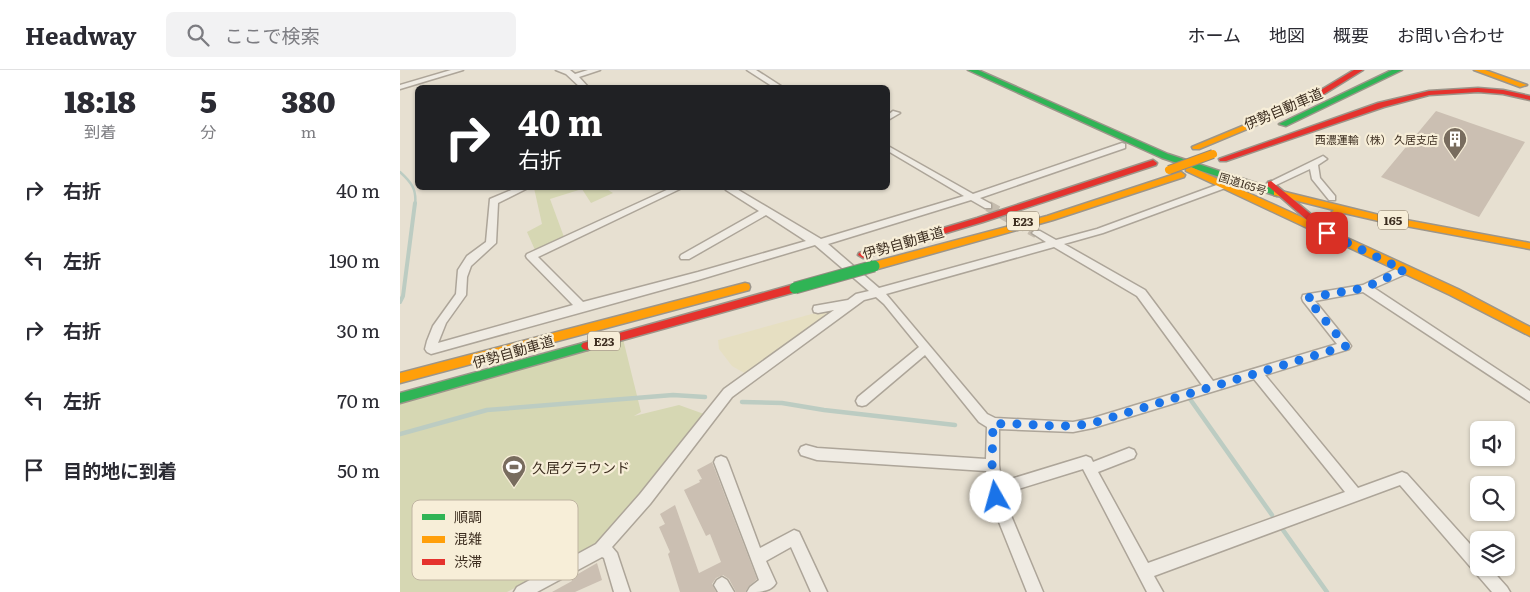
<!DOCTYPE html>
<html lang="ja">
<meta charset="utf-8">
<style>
:root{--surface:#fff;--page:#f2f2f3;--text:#2b2b33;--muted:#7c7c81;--line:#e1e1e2}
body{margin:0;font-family:Literata,"Noto Sans JP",serif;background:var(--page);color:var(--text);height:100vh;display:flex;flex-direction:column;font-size:19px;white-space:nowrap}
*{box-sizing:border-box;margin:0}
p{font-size:16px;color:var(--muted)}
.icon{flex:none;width:28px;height:28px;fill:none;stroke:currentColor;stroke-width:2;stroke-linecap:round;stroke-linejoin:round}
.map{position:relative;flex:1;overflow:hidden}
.panel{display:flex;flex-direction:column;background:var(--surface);width:400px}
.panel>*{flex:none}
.banner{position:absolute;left:15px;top:15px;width:475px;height:105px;border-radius:8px;box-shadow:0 1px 4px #0004;background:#202124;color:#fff;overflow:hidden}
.buttons{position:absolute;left:1070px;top:351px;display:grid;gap:10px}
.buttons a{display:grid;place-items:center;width:45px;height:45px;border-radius:8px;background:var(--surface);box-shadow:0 1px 4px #0004;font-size:25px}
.pin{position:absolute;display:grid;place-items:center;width:42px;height:42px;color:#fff;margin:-21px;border-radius:10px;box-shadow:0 2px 8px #0006}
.me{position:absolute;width:55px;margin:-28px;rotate:353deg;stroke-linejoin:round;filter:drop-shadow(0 0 4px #0008)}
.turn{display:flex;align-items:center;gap:18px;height:105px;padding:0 20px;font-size:22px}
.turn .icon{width:65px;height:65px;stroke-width:2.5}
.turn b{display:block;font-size:35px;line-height:42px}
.eta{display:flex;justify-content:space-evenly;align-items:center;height:85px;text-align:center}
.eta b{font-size:30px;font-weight:800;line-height:35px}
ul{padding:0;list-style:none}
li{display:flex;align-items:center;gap:15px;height:70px;padding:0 20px}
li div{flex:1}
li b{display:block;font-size:19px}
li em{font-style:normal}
header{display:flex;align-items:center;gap:30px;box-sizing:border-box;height:70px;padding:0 25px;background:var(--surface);border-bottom:1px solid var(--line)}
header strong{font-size:24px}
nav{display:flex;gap:28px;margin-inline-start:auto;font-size:18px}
.search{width:350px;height:45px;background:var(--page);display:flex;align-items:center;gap:12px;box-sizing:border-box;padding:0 18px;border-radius:8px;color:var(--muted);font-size:19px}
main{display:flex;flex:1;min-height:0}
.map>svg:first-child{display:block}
.farmland{fill:#e6dfc2}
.green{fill:#d6d7b3}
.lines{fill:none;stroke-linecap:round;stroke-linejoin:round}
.stream-far2{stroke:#bcccc2;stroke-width:2.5}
.stream-far1{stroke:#bcccc2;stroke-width:4}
.stream{stroke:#bcccc2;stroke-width:4.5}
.building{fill:#cbbfb2}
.street-tunnel{stroke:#c5bcae;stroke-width:11;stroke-dasharray:11 5;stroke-linecap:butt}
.street-casing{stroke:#ada599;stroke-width:3}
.fast-casing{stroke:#9c958a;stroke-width:3}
.slow-casing{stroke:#9c958a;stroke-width:3}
.jam-casing{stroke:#9c958a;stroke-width:3}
.street{fill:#efebe3;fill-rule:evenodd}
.fast{fill:#30b455;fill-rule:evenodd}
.slow{fill:#ff9f0a;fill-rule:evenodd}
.jam{fill:#e5322d;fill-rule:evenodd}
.fast-bridge-casing{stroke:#928b80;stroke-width:13;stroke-linecap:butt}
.slow-bridge-casing{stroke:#928b80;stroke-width:10;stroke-linecap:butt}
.fast-bridge{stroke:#30b455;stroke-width:11}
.slow-bridge{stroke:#ff9f0a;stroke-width:8}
.route{stroke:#1a73e8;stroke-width:9;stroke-dasharray:0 16.2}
.labels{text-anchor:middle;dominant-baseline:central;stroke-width:4.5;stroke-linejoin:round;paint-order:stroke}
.far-poi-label{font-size:11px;fill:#3d2e20;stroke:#f7eed8;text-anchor:end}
.far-street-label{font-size:11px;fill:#3d2e20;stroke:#f7eed8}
.shield{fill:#f7eed8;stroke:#756857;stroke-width:1}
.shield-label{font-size:12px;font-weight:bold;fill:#3d2e20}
.street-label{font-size:14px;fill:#3d2e20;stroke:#f7eed8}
.poi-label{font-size:14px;fill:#3d2e20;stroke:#f7eed8;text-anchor:start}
.key{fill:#f7eed8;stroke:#bfb4a1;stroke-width:1}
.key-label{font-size:14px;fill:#3d2e20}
</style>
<header>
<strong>Headway</strong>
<div class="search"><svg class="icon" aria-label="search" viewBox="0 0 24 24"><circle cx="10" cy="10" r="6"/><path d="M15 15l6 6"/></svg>ここで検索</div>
<nav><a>ホーム</a><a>地図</a><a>概要</a><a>お問い合わせ</a></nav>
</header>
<main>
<section class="panel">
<div class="eta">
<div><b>18:18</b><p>到着</p></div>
<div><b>5</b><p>分</p></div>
<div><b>380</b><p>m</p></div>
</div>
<ul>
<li><svg class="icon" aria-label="right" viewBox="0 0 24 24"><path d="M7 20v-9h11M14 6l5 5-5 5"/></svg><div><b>右折</b></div><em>40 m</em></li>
<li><svg class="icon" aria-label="left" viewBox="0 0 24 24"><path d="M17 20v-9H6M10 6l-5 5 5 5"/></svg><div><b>左折</b></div><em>190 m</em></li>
<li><svg class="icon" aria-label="right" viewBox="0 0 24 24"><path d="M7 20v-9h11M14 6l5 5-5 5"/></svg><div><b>右折</b></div><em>30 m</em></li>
<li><svg class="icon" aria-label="left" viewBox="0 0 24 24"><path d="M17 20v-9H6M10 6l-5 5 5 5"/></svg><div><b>左折</b></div><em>70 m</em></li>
<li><svg class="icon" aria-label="arrive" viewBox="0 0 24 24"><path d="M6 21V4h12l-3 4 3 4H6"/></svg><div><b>目的地に到着</b></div><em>50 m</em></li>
</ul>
</section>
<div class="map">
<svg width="1130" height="522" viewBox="0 0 1130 522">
<rect width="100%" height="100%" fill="#e7e0d1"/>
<!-- farmland -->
<path class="farmland" d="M419 242 429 243 346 304 332 296 319 279 318 270Z"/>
<!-- green -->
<g class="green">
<path d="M134 118H205L213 123 191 133 182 119 150 129 164 167 135 180 127 162 142 154Z"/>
<path d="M223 269 241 342 234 346 279 335 304 344 238 428 201 470 187 481 107 522H0V331Z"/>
</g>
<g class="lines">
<!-- stream-far2 -->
<path class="stream-far2" d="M0 102C11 112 17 119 15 135"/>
<!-- stream-far1 -->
<path class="stream-far1" d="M0 232 3 226 15 133"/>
<!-- stream -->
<g class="stream">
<path d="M790 329 872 445"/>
<path d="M342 332 382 333 424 340 555 355"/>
<path d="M0 364 87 340 273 325 305 327"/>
<path d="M883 460 927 522"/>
</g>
</g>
<!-- building -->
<g class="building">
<path d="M1036 41 1125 72 1079 147 981 107Z"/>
<path d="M312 392 357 509 349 516 345 522H336L329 509 323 505 316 508 312 514 316 522H280L268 484 270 482 259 457 265 454 260 444 275 435 299 503 321 492 310 464 306 466 284 420 300 412 299 410 302 409 297 400Z"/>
<path d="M197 493 202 510 175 522H152L172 511 171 508Z"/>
</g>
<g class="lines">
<!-- street-tunnel -->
<path class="street-tunnel" d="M588 136 637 163"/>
<!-- street casing -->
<g class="street-casing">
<g id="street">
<path d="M51 0H63L0 19V15Z"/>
<path d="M156 0H170L175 4 188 0H200L179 7 189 18H181L166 4Z"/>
<path d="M347 0H356L384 18H375Z"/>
<path d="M493 41 500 43 488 50V45Z"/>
<path d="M722 73 725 74V78L580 128 591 134V138H585L571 130 428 174 479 218 646 172 632 163 634 161H640L656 170 697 159 822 113H828V117L703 163 664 174 745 220 813 311 937 274 903 231 902 228 903 225 963 215 1000 197H1008L1009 200 1008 203 974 218 1130 321V332L963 222 915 231 949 273 951 276 949 279 865 305 958 418 1002 402 1007 404 1079 484V498H1090L1107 517 1110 522H1092L1000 415 754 506 763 522H747L683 399 602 424 643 522H627L589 427 586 401 417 390 401 385 399 381 401 377 406 375 417 378 586 389 587 357 579 352 525 285 466 335 462 336 458 335 456 331 458 327 519 277 484 234 476 227 464 230 332 327 250 434 212 477 217 483 230 522H214L204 488 202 487 137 522H114L117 517 196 474 240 424 324 319 434 240 418 243 414 242 413 239 414 236 448 230 456 224 469 221 415 175 298 210 31 284 27 282 25 279 27 271 33 256 56 224 58 200 67 186 86 172 90 129 116 118H128L98 133 96 173 71 196 67 207 66 225 46 253 38 273 173 235 127 188 126 186 127 184 271 118H282L138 187 183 232 298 202 406 171 366 145 289 189H281L280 187 281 185 359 141 326 120 325 118H335L421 169 564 126 488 81V76L573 124ZM654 177 737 226 802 315 693 348 673 352 595 348 587 344 486 224ZM854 309 945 422 748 493 698 402 734 388 736 384 734 380 729 378 693 392 691 388 686 386 601 412 599 395V359L673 362 693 358Z"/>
<path d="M923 86 927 89 918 95 920 108 935 126V130H929L912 109 910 99 874 116H868L866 114Z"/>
<path d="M321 386 326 388 328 392 360 478 394 460 399 462 427 522H411L391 477 366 491 376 513C371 522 359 522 347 522L350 517 359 510 314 392 316 388Z"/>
<path d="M322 507 327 510 334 522H318L314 515 317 510Z"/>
</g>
</g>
<!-- fast casing -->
<g class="fast-casing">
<g id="fast">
<path d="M568 0H578L768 84 880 121 882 123 877 126 874 125 762 88Z"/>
<path d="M992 0H1002L886 56 879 54Z"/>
<path d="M187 272 191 273 193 276 191 279 0 333V323Z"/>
</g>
</g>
<!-- slow casing -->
<g class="slow-casing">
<g id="slow">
<path d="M1074 0H1085L1127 15 1120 17Z"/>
<path d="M893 35 900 37 799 79H793L792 77Z"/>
<path d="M789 96 923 157 927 147 934 140 874 125V121L877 120 979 145 1130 173V179L979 151 944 143 935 150 932 161 1058 219 1130 257V266L1050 225 786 101V97Z"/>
<path d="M781 102 785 105 784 107 653 150 474 200 469 196 474 192 647 146Z"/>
<path d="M345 213 349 214 350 217 349 220 0 313V303Z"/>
</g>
</g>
<!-- jam casing -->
<g class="jam-casing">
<g id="jam">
<path d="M954 0H963L908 34 901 32Z"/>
<path d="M1078 18 1103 20 1130 26V30L1103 24 1078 22 1029 25 984 37 826 91H820L819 89 978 33 1029 21Z"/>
<path d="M753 90 757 93 756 95 583 152 463 188 458 185 459 183 577 148Z"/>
<path d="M871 111 913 146V150H907L868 116V112Z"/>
<path d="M395 214 399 215 400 218 399 221 187 280 183 279 181 276 183 273 187 272Z"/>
</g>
</g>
<!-- street -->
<use href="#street" class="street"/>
<!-- fast -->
<use href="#fast" class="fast"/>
<!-- slow -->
<use href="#slow" class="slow"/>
<!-- jam -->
<use href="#jam" class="jam"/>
<!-- fast-bridge casing -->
<g class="fast-bridge-casing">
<path id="fast-bridge" d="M395 218 474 196"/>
</g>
<!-- slow-bridge casing -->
<g class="slow-bridge-casing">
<path id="slow-bridge" d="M769 100 813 84"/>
</g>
<!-- fast-bridge -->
<use href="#fast-bridge" class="fast-bridge"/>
<!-- slow-bridge -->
<use href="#slow-bridge" class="slow-bridge"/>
</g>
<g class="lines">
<!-- route -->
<path class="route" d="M596 427 592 394 593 354C627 352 659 360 693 353L946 276 907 228 964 218 1004 200 927 163"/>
</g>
<!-- icons -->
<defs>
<g id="building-pin" transform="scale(1.25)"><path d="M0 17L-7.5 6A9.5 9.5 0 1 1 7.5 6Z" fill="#786c5e" stroke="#f7eed8"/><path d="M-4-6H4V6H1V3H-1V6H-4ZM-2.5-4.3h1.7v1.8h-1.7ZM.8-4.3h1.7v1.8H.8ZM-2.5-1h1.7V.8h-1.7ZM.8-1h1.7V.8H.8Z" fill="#fff"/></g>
<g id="stadium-pin" transform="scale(1.25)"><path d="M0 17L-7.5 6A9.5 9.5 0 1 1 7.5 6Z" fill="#786c5e" stroke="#f7eed8"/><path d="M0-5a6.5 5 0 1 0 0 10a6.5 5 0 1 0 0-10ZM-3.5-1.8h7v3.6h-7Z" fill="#fff"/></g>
</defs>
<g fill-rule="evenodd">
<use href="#building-pin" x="1055" y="69"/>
<use href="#stadium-pin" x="114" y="397"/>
</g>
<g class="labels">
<!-- far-poi labels -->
<g class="far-poi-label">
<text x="1038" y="69">西濃運輸（株） 久居支店</text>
</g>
<!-- far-street labels -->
<g class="far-street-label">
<text transform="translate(843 113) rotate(17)">国道165号</text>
</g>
<!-- shield labels -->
<g class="shield">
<rect x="978" y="140.5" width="30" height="19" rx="4"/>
<rect x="607" y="141.5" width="32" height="19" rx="4"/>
<rect x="188" y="261.5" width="32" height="19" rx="4"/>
</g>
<g class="shield-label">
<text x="993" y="150">165</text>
<text x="623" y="151">E23</text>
<text x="204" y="271">E23</text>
</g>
<!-- street labels -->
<g class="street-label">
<text transform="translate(883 38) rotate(-23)">伊勢自動車道</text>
<text transform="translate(503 172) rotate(-16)">伊勢自動車道</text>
<text transform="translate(113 281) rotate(-16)">伊勢自動車道</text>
</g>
<!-- poi labels -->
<g class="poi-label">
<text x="132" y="397">久居グラウンド</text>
</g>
</g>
<!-- legend -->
<rect x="12" y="430" width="166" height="80" rx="8" class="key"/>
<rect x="22" y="444" width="23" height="6" fill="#30b455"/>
<rect x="22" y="466" width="23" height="7" fill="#ff9f0a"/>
<rect x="22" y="489" width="23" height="6" fill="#e5322d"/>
<g class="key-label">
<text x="54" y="452">順調</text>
<text x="54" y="474">混雑</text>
<text x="54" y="497">渋滞</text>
</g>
</svg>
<div class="buttons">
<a><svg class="icon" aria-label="sound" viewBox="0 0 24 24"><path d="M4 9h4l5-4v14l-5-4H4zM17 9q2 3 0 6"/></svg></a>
<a><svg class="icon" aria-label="search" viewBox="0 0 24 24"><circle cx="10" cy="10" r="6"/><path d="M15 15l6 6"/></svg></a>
<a><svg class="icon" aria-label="layers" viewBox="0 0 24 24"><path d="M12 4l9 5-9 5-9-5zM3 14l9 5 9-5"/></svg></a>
</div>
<div class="pin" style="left:927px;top:163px;background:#d93025"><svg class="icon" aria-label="arrive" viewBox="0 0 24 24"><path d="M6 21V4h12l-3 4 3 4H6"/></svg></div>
<svg class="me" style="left:596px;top:427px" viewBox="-20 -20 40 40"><circle r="19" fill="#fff"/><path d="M0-13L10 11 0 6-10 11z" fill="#1a73e8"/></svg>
<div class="banner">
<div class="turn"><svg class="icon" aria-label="right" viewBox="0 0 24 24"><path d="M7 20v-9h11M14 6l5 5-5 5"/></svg><div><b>40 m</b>右折</div></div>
</div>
</div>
</main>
